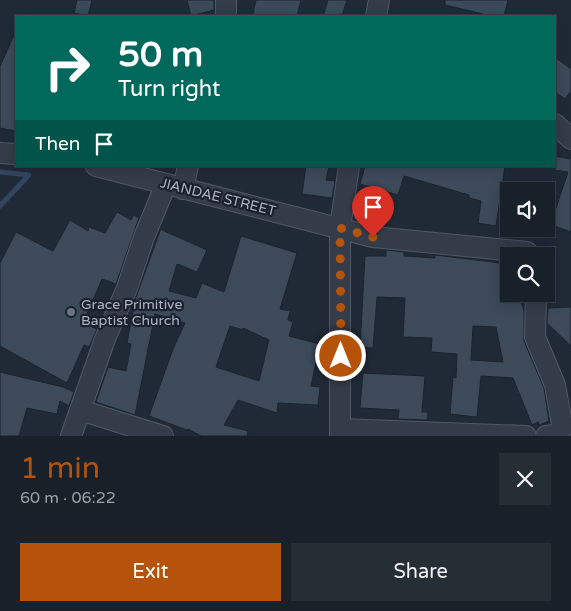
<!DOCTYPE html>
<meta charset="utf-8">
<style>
:root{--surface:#182029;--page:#252d35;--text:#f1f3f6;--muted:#9fa3a8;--line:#363e46;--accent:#b45309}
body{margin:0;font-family:"Varela Round",sans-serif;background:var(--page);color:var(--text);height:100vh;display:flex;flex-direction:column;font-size:19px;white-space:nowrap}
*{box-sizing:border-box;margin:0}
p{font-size:16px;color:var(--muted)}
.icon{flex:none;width:28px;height:28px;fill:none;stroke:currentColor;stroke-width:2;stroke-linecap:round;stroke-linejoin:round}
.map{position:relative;height:436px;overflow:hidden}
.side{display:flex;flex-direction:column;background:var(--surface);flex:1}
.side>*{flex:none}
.top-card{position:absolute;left:15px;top:15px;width:541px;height:152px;border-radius:0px;box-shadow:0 2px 12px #0003,0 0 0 1px var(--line);background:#00695c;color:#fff;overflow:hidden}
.tools{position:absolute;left:500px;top:182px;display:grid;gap:10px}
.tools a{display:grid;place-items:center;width:55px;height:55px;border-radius:0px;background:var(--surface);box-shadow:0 2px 12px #0003,0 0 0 1px var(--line);font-size:25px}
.pin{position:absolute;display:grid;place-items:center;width:42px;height:42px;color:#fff;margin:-51px -21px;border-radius:50% 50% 50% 0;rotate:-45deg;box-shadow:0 0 5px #0007}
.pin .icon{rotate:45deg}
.me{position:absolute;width:55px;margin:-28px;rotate:0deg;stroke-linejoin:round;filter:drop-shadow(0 0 4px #0008)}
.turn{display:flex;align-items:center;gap:18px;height:105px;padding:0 20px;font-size:22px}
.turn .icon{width:65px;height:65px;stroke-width:2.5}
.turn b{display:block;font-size:35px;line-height:42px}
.then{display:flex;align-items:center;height:48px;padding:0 20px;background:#0003;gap:10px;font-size:19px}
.round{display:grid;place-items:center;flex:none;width:52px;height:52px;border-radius:0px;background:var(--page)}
.overview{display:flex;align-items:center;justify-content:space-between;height:85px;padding:0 20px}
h1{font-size:30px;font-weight:600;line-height:38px;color:var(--accent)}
.cta{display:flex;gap:10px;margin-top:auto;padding:10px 20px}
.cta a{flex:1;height:58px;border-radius:0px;background:var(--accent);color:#fff;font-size:20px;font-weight:600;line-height:58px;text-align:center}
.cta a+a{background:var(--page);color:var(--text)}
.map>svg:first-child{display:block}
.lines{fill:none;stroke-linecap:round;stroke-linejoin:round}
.stream{stroke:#32455f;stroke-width:5}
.building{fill:#3d4a5a;stroke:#1b232e;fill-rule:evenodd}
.street-casing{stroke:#505966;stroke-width:22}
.street{stroke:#333c48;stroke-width:20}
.route{stroke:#b45309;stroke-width:9;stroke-dasharray:0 16.2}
.worship-dot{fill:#6b7280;stroke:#19212c;stroke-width:2}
.labels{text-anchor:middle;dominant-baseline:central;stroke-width:4.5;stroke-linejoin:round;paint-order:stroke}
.street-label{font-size:14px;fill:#adb6c5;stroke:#19212c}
.poi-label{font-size:14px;fill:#adb6c5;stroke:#19212c;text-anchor:start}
</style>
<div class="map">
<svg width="571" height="436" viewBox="0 0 571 436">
<rect width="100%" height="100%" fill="#202a37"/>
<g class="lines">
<!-- stream -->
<path class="stream" d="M0 172 29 175 0 206"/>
</g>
<!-- building -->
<g class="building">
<path d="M77 0H92L88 16 74 13Z"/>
<path d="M187 0H214V10L191 16Z"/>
<path d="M256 0H301L297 16H265L253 14Z"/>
<path d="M328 0H347L342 16H323Z"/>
<path d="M445 0H508L504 16H491L445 5Z"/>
<path d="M16 31V131L0 128V66Z"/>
<path d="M555 57 571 69V91L565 99 555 92Z"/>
<path d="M555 156 571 159V232L546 223V210L555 211 568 172 555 170Z"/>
<path d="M306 166H329L326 180 335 181 332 198 302 194Z"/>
<path d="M365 166H505L496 226 478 223 481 201 469 198V195L404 176 398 195 360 184Z"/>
<path d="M117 212 131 220 133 215 139 218 116 284 102 279 83 323 97 329 89 347 84 345 67 383 0 346V263L16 232 53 251 70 220 88 231 89 227 105 233Z"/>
<path d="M161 228 162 230 207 250 197 272 177 264 169 291 196 298 202 283 224 292 241 236 297 253 280 309 290 311 288 320 293 322 289 336 320 344 311 386 320 387 318 405 278 403 277 413 238 400 224 425 248 431 247 436H201L188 429 187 430 149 416 173 349 185 323 155 314 135 415 96 402 108 367 126 371 131 344 127 343 135 300ZM230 326 243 330V328L269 340 259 381 216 367Z"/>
<path d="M386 250 404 252V256L435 258V255L509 264V294H518L524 311V341L544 388 549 421 539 425 538 422 532 425 513 378 481 376 477 417 450 414 453 377 456 378 457 354 431 352 432 338 403 337 405 298 377 297 373 348 360 347 365 256H386ZM473 326 496 327 503 362 471 360Z"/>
<path d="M571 307V346L547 323 548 308Z"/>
<path d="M0 372 63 387 74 392 69 406 60 401 57 414 27 408 19 436H0Z"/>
<path d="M363 373 425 376 422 412H428L427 420 398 419 399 410 360 408Z"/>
</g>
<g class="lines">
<!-- street casing -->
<g class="street-casing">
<g id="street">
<path d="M226 0V16"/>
<path d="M376 16 379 0"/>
<path d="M555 124 571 139"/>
<path d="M0 153 16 154"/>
<path d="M96 166 373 237 527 252 531 256"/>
<path d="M183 189 188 166"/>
<path d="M536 294 535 337 555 385 562 424V428L555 435 546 436"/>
<path d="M80 410 163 436"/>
<path d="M341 429 526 436"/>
<path d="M71 436 105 339 127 288 144 237 166 184"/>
<path d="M340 436V228L349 166"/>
</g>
</g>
<!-- street -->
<use href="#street" class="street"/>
</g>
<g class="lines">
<!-- route -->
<path class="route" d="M341 356 340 228 373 237"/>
</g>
<!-- markers -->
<circle class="worship-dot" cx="71" cy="312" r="5"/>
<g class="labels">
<!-- street labels -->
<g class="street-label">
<text transform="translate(218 197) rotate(14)">JIANDAE STREET</text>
</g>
<!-- poi labels -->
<g class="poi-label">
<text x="81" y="304">Grace Primitive<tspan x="81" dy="16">Baptist Church</tspan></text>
</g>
</g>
</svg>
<div class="tools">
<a><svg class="icon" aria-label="sound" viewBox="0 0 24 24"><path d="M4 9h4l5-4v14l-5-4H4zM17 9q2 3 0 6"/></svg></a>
<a><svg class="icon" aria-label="search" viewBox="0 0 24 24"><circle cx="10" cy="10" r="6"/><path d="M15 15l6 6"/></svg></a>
</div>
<div class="pin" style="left:373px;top:237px;background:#d93025"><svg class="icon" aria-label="arrive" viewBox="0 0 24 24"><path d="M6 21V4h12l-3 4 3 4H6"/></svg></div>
<svg class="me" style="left:341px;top:356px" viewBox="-20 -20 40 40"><circle r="17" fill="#b45309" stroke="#fff" stroke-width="3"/><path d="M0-11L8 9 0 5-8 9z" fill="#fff"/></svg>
<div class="top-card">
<div class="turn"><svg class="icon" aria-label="right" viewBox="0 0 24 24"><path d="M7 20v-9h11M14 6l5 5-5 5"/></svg><div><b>50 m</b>Turn right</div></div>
<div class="then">Then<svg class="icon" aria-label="arrive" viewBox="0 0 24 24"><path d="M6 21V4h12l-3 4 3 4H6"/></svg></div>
</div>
</div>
<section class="side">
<div class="overview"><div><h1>1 min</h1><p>60 m · 06:22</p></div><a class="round"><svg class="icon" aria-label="close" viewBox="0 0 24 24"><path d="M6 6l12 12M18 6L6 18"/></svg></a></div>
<div class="cta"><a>Exit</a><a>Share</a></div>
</section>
